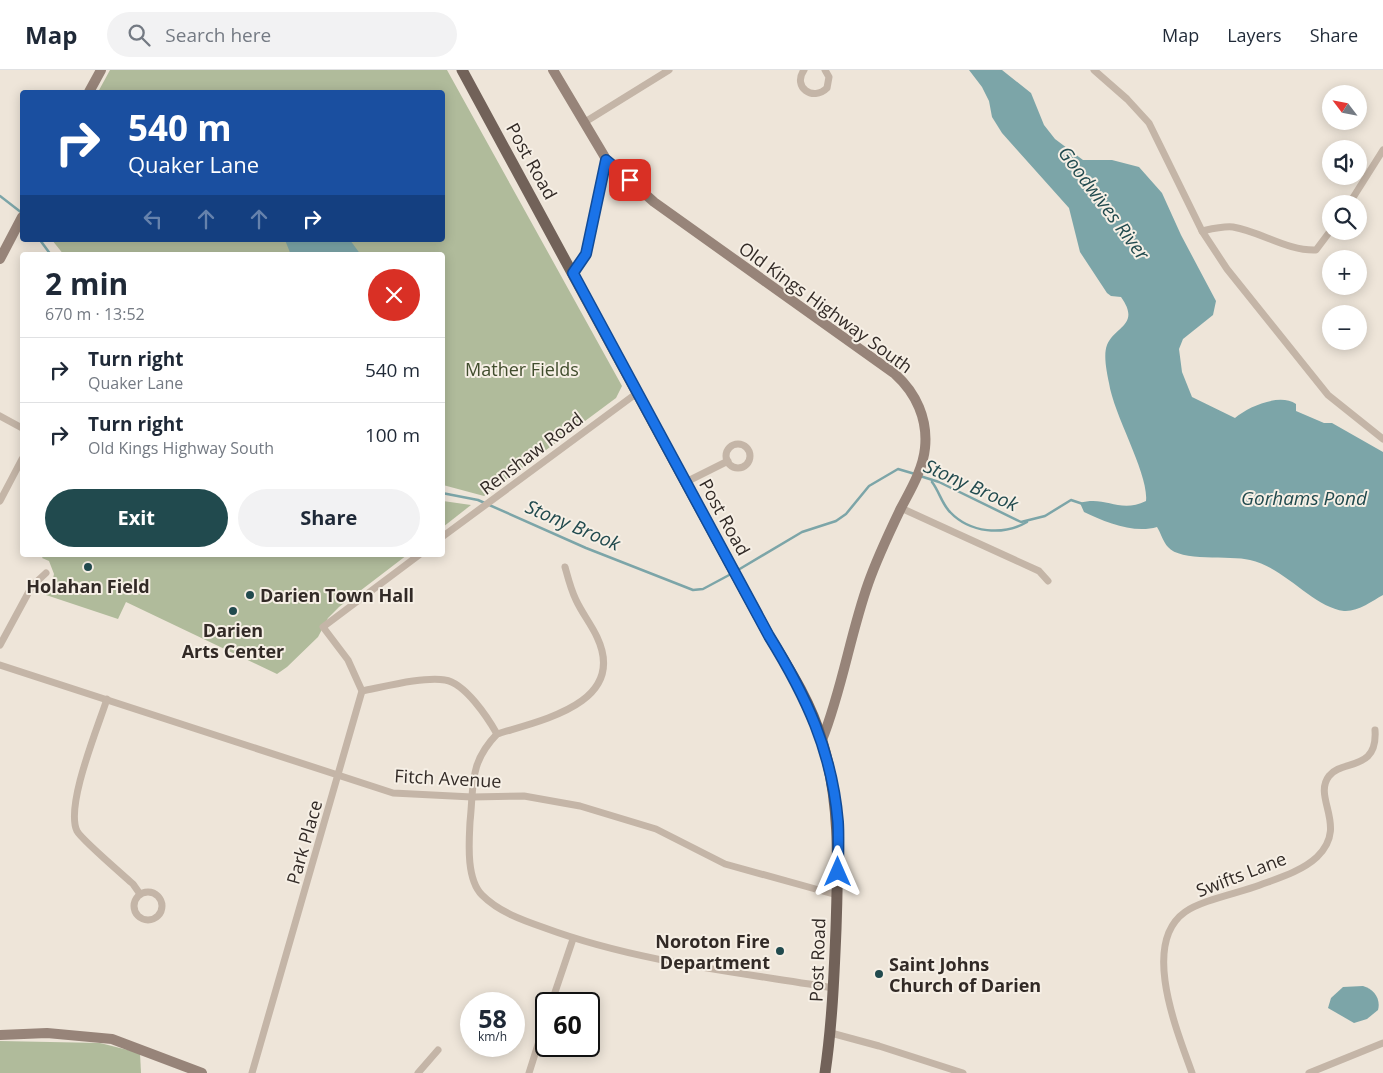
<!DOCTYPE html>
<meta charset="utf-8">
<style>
:root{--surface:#fff;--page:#f2f2f3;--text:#1f2937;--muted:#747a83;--line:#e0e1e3;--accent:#214a4e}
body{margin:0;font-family:"Open Sans",sans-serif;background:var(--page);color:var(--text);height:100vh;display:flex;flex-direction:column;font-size:19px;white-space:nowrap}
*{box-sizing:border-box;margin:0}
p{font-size:16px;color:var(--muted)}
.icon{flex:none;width:28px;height:28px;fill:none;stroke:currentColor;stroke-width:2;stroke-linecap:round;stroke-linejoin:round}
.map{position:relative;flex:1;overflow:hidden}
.drawer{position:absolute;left:20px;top:182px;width:425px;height:305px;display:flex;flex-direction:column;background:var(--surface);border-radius:5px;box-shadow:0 2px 12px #0003}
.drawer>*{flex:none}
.banner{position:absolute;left:20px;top:20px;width:425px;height:152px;border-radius:5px;box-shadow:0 2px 12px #0003;background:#1a4fa0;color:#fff;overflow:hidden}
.needle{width:32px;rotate:302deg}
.fabs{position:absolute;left:1322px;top:15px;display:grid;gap:10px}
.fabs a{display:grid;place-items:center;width:45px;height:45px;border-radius:50%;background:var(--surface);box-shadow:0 2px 12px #0003;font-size:25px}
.speed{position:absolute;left:460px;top:922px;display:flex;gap:10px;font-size:25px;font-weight:700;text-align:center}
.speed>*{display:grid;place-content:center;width:65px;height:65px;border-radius:50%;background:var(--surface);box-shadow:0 2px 12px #0003;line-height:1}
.speed small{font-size:12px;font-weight:400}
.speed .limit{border:2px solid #111;border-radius:8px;background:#fff;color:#111}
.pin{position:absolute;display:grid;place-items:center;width:42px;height:42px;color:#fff;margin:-21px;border-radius:10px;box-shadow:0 2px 8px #0006}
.me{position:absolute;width:55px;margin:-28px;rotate:0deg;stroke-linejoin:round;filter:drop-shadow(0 0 4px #0008)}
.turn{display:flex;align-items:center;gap:18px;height:105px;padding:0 25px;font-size:22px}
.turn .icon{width:65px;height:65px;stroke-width:2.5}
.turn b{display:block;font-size:35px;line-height:42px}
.lanes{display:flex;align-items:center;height:48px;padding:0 25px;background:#0003;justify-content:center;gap:25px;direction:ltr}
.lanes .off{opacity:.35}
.round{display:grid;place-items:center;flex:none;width:52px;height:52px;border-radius:26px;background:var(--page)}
.summary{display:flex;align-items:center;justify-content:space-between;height:85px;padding:0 25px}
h1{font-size:30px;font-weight:700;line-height:38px}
.action{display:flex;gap:10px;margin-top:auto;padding:10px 25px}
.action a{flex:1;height:58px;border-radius:30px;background:var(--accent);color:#fff;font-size:20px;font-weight:700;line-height:58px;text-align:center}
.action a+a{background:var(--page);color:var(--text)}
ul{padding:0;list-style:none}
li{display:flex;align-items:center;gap:15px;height:65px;padding:0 25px;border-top:1px solid var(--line)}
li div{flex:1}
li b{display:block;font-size:19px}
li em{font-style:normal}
header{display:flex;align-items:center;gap:30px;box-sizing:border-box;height:70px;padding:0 25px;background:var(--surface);border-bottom:1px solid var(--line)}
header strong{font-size:24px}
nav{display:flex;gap:28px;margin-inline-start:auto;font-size:18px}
.search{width:350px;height:45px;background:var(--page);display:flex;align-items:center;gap:12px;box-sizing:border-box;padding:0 18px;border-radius:28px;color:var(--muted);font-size:19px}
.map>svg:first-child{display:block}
.green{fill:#b0bb9b}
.water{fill:#7ca5a8}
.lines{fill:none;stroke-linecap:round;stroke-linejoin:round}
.stream{stroke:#7ca5a8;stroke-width:2.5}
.street{stroke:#c4b5a7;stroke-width:7}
.secondary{stroke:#978479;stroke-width:10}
.primary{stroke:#726259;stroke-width:11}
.route-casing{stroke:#114b97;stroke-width:12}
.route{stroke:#1a73e8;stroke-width:9}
.poi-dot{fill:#214a4e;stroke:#f6efe5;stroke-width:2}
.labels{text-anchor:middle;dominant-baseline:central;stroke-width:4;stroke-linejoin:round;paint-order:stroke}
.street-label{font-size:18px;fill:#322a26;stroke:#f6efe5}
.park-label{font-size:18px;fill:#414d2d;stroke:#f6efe5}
.poi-label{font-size:18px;font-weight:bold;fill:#322a26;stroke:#f6efe5}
.water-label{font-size:19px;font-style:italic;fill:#214a4e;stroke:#f6efe5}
</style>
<header>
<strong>Map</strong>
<div class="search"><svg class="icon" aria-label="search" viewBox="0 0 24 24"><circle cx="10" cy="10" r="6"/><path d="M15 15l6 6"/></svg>Search here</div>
<nav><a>Map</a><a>Layers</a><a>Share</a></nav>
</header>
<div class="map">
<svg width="1383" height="1003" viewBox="0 0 1383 1003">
<rect width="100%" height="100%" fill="#eee5d9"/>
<!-- green -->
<g class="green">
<path d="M110 0H447L622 316 616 328 484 426 443 415 442 185H64L52 170H442V22H98Z"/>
<path d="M443 431 471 435 443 457Z"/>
<path d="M44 485H407L339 537 328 548 318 567 287 597 277 604 126 532 118 549 40 523 51 518 54 504 49 491 42 488Z"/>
<path d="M0 971 100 973 140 983 141 1003H0Z"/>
</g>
<!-- water -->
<g class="water">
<path d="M969 0H1002L1031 23 1044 55 1055 69 1083 90H1112L1139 97 1162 123 1181 165 1216 231 1213 245 1183 269 1179 279 1182 302 1192 327 1235 348C1249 336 1280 323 1296 334V341L1324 353H1332L1383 382V525C1372 531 1358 542 1344 541 1313 537 1284 497 1250 490 1230 485 1180 492 1168 477 1163 472 1161 463 1157 457 1134 464 1105 452 1084 442L1080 433C1105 425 1119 444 1146 431 1149 404 1114 346 1109 313 1107 303 1103 285 1107 275 1115 256 1141 255 1121 227L1111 226 1107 223 1080 182 1069 138 1002 63 992 47 989 31 982 17Z"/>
<path d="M285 170H350L361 185H291Z"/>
<path d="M1363 916C1374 919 1381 929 1378 940L1367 949 1354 953 1328 938 1331 928 1343 917Z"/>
</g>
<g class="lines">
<!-- stream -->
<g class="stream">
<path d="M0 126 22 143"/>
<path d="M40 170 51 185"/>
<path d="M920 406 939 412 1021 452 1045 446 1071 430 1083 434"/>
<path d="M932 412C939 421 942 434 950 442 970 463 1003 466 1027 452"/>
<path d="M442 423 478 430 586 478 693 520 703 519 731 504"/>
<path d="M738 500 802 462 836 451 846 444 869 416 898 399 915 404"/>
</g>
<!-- street -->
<g class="street">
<path d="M804 0C792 17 813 32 827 18L829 7 825 0"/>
<path d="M1094 0 1127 29 1149 53 1202 161 1227 199 1328 325 1383 369"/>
<path d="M585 52 669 0"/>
<path d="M1349 134 1383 80"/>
<path d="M1202 161C1211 159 1223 156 1233 157 1262 162 1287 181 1316 180L1331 160"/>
<path d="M573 203 586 184 606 89"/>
<path d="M0 346 22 358"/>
<circle cx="738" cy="386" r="12"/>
<path d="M686 412 728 391"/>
<path d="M0 431 22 389"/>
<path d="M901 438 1039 501 1048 511"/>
<path d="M442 467 637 323"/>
<path d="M0 575 32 516 46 503"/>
<path d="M0 595 393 723 472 727 524 726 580 736 656 759 725 794 837 825"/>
<path d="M362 621C383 617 425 606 445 610 465 613 488 648 497 664 542 650 628 633 597 567 591 554 582 543 576 530 571 520 568 508 565 497"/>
<path d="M107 629C98 657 65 736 77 761 81 769 123 805 133 814L140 824"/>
<path d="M497 664C469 693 474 714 470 752 469 772 466 809 482 825 499 842 522 850 545 858 637 892 737 902 834 918"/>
<circle cx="148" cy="836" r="14"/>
<path d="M551 934 573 869"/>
<path d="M831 963 879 976 963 1003"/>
<path d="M252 1003 362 621 348 590 323 557 419 485"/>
<path d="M418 1003 438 980"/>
<path d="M529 1003 546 949"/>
<path d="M1192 1003C1178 963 1140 874 1185 842 1202 830 1239 823 1260 815 1279 808 1302 801 1317 787 1349 756 1312 728 1329 706 1342 689 1378 702 1375 660"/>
<path d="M1309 1003 1383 973"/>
</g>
<!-- secondary -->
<g class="secondary">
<path d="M553 0 606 89 654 132 895 304C916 323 928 349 925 378 923 399 911 419 901 438 889 463 877 488 868 514 850 565 842 620 822 670"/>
<path d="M89 22 101 0"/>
<path d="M0 189 22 147"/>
<path d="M0 965 47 963 112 969 202 1003"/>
</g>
<!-- primary -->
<path class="primary" d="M462 0 769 566C790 600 811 633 822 671 841 733 838 795 836 859 834 908 832 955 825 1003"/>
</g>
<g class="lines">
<!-- route casing -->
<g class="route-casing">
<path id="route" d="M630 110 606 90 586 184 573 203 769 566C806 626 832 681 838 752 839 769 838 786 838 802"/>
</g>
<!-- route -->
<use href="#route" class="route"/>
</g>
<!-- markers -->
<g class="poi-dot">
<circle cx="88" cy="497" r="5"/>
<circle cx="250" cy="525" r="5"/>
<circle cx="233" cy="541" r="5"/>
<circle cx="780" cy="881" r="5"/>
<circle cx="879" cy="904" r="5"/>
</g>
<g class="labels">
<!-- street labels -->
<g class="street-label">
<text transform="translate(532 91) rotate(61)">Post Road</text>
<text transform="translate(826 237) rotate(36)">Old Kings Highway South</text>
<text transform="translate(531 383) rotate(-37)">Renshaw Road</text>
<text transform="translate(725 447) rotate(61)">Post Road</text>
<text transform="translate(448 708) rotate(3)">Fitch Avenue</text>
<text transform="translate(304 772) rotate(-74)">Park Place</text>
<text transform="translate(1241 804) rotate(-21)">Swifts Lane</text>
<text transform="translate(817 890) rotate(-88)">Post Road</text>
</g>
<!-- park labels -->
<g class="park-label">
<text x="522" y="299">Mather Fields</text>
</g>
<!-- poi labels -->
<g class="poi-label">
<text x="88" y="516">Holahan Field</text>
<text x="260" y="525" text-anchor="start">Darien Town Hall</text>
<text x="233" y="560">Darien<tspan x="233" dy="21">Arts Center</tspan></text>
<text x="770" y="871" text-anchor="end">Noroton Fire<tspan x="770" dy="21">Department</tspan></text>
<text x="889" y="894" text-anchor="start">Saint Johns<tspan x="889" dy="21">Church of Darien</tspan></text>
</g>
<!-- water labels -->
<g class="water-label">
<text transform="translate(1104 133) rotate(53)">Goodwives River</text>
<text transform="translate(971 415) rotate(24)">Stony Brook</text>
<text x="1304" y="428">Gorhams Pond</text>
<text transform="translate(573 455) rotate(23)">Stony Brook</text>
</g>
</g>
</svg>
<div class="fabs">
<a><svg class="needle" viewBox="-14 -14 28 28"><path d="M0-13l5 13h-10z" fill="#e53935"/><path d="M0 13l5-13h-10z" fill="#747a83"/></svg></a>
<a><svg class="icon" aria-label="sound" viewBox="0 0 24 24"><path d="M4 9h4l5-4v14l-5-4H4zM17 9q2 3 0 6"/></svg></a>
<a><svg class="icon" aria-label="search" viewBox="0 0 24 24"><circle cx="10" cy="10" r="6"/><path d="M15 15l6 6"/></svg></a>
<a>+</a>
<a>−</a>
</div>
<div class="speed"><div>58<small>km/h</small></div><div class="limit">60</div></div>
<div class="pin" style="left:630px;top:110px;background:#d93025"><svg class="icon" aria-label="arrive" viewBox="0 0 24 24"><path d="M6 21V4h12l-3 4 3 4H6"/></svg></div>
<svg class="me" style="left:838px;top:802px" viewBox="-20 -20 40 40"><path d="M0-17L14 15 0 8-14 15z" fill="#1a73e8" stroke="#fff" stroke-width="4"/></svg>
<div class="banner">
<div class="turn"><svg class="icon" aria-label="right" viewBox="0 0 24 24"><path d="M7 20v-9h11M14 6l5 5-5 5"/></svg><div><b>540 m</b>Quaker Lane</div></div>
<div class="lanes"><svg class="icon off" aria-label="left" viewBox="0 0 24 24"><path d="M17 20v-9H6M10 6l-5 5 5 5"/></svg><svg class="icon off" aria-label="ahead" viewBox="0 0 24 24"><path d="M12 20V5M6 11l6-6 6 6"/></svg><svg class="icon off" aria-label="ahead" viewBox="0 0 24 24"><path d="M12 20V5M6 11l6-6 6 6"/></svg><svg class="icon" aria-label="right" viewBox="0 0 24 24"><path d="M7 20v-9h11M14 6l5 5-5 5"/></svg></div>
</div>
<section class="drawer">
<div class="summary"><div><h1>2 min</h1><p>670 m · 13:52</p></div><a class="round" style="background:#d93025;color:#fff"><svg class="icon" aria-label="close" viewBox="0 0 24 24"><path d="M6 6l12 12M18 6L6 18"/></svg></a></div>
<ul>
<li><svg class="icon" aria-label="right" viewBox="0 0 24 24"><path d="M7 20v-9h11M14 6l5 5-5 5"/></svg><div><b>Turn right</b><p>Quaker Lane</p></div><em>540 m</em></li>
<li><svg class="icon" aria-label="right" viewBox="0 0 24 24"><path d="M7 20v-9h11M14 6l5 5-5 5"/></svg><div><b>Turn right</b><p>Old Kings Highway South</p></div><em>100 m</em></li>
</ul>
<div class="action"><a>Exit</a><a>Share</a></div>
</section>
</div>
